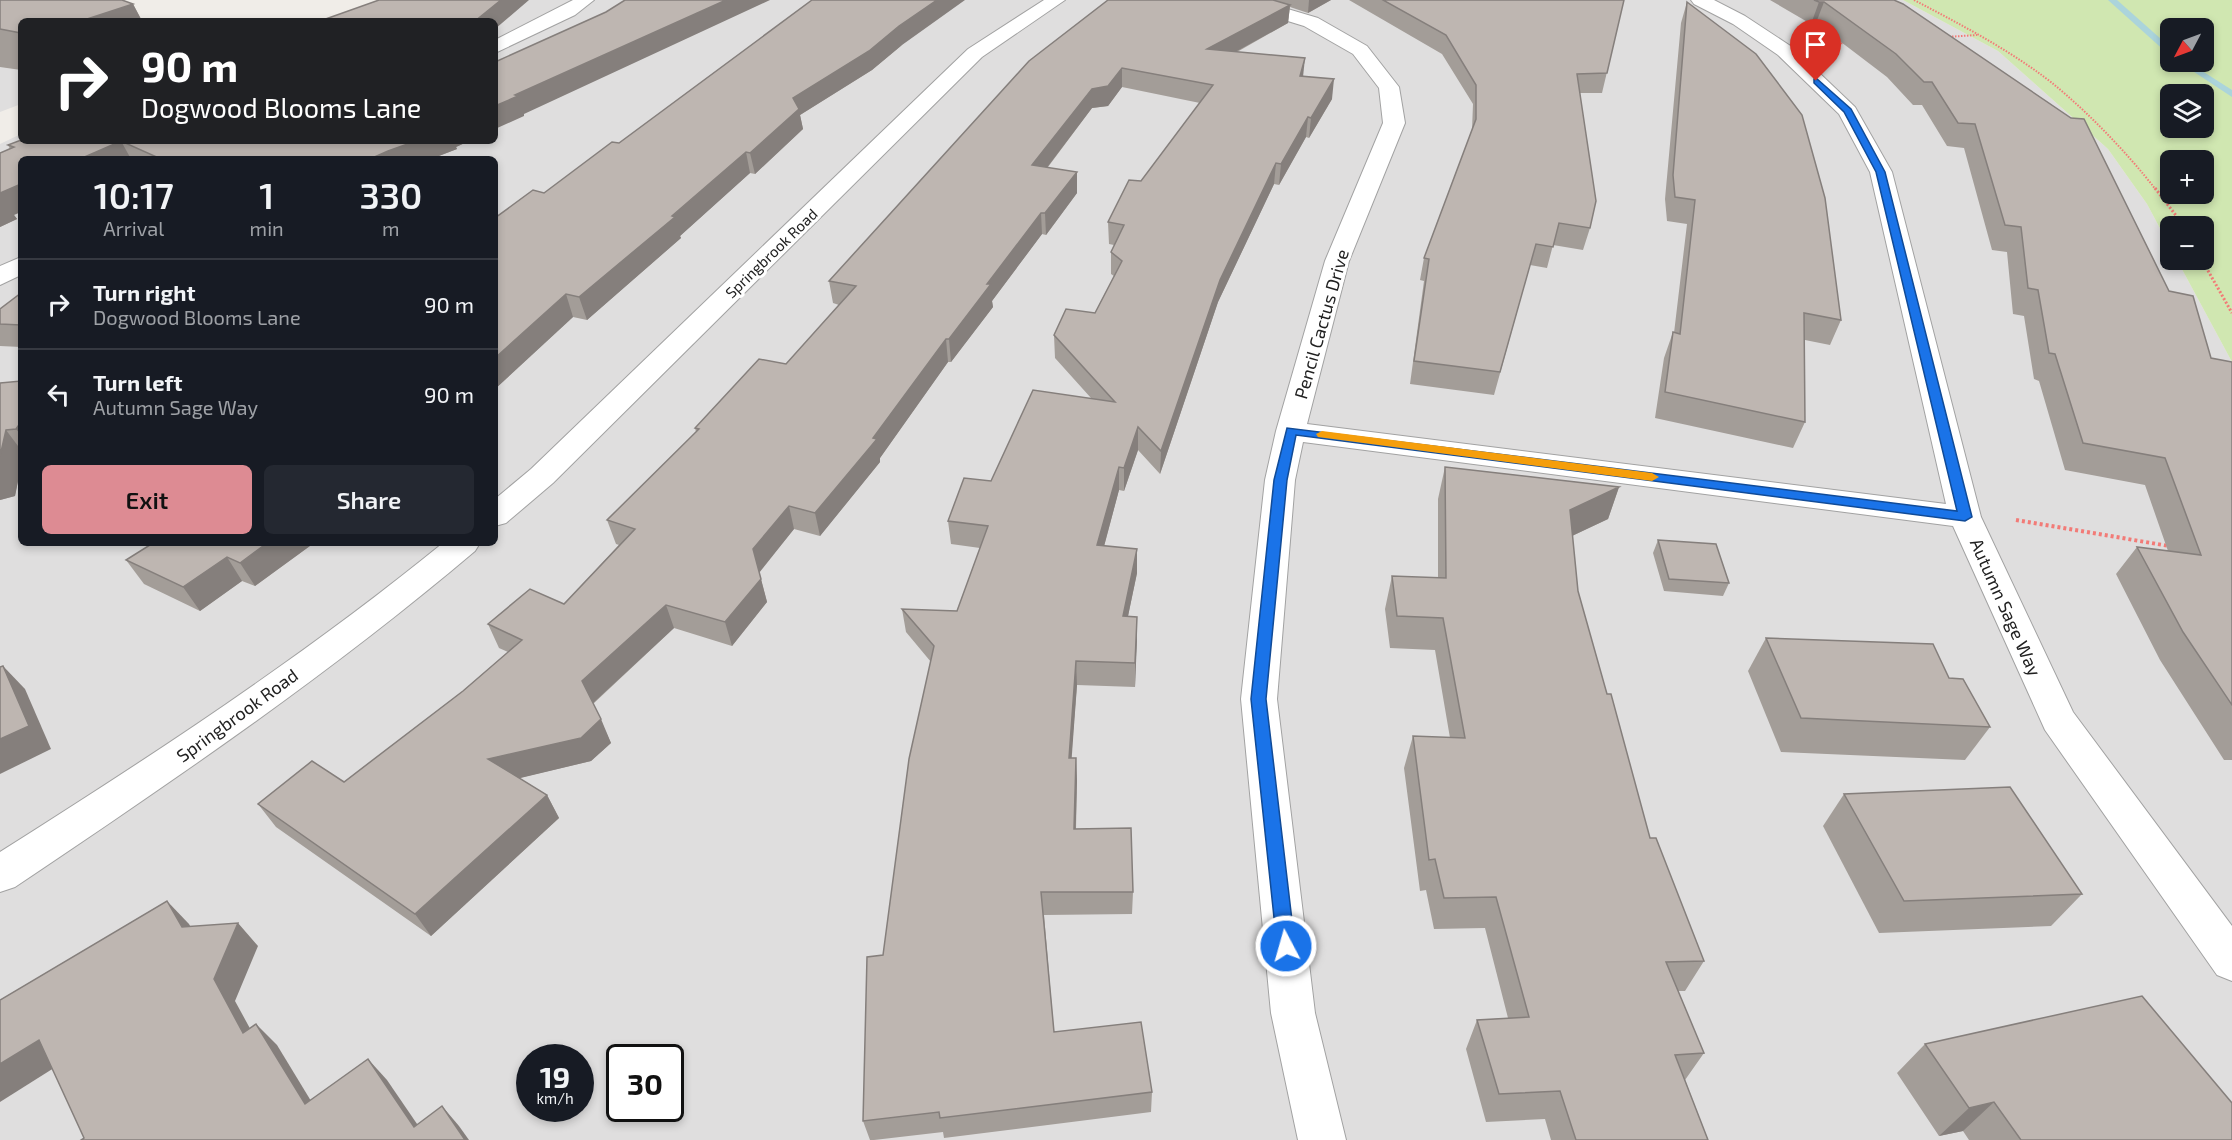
<!DOCTYPE html>
<meta charset="utf-8">
<style>
:root{--surface:#171b24;--page:#242831;--text:#f1f3f6;--muted:#9ea1a6;--line:#363941;--accent:#dd8b93}
body{margin:0;font-family:"Exo 2",sans-serif;background:var(--page);color:var(--text);height:100vh;display:flex;flex-direction:column;font-size:22px;white-space:nowrap}
*{box-sizing:border-box;margin:0}
p{font-size:20px;color:var(--muted)}
.icon{flex:none;width:33px;height:33px;fill:none;stroke:currentColor;stroke-width:2;stroke-linecap:round;stroke-linejoin:round}
.map{position:relative;flex:1;overflow:hidden}
.sheet{position:absolute;left:18px;top:156px;width:480px;height:390px;display:flex;flex-direction:column;background:var(--surface);border-radius:9px;box-shadow:0 3px 9px #0003}
.sheet>*{flex:none}
.banner{position:absolute;left:18px;top:18px;width:480px;height:126px;border-radius:9px;box-shadow:0 3px 9px #0003;background:#202124;color:#fff;overflow:hidden}
.needle{width:39px;rotate:229deg}
.buttons{position:absolute;left:2160px;top:18px;display:grid;gap:12px}
.buttons a{display:grid;place-items:center;width:54px;height:54px;border-radius:9px;background:var(--surface);box-shadow:0 3px 9px #0003;font-size:30px}
.speed{position:absolute;left:516px;top:1044px;display:flex;gap:12px;font-size:30px;font-weight:700;text-align:center}
.speed>*{display:grid;place-content:center;width:78px;height:78px;border-radius:50%;background:var(--surface);box-shadow:0 3px 9px #0003;line-height:1}
.speed small{font-size:15px;font-weight:400}
.speed .limit{border:3px solid #111;border-radius:9px;background:#fff;color:#111}
.pin{position:absolute;display:grid;place-items:center;width:51px;height:51px;color:#fff;margin:-62px -26px;border-radius:50% 50% 50% 0;rotate:-45deg;box-shadow:0 0 6px #0007}
.pin .icon{rotate:45deg}
.me{position:absolute;width:66px;margin:-33px;rotate:354deg;stroke-linejoin:round;filter:drop-shadow(0 0 4px #0008)}
.turn{display:flex;align-items:center;gap:21px;height:126px;padding:0 24px;font-size:27px}
.turn .icon{width:78px;height:78px;stroke-width:2.5}
.turn b{display:block;font-size:42px;line-height:51px}
.eta{display:flex;justify-content:space-evenly;align-items:center;height:102px;text-align:center}
.eta b{font-size:36px;font-weight:600;line-height:42px}
.button{display:flex;gap:12px;margin-top:auto;padding:12px 24px}
.button a{flex:1;height:69px;border-radius:9px;background:var(--accent);color:#111;font-size:24px;font-weight:600;line-height:69px;text-align:center}
.button a+a{background:var(--page);color:var(--text)}
ul{padding:0;list-style:none}
li{display:flex;align-items:center;gap:18px;height:90px;padding:0 24px;border-top:2px solid var(--line)}
li div{flex:1}
li b{display:block;font-size:22px}
li em{font-style:normal}
.map>svg:first-child{display:block}
.residential{fill:#dfdede;fill-rule:evenodd}
.grass{fill:#d0e7b1;fill-rule:evenodd}
.lines{fill:none;stroke-linecap:round;stroke-linejoin:round}
.stream{fill:#abd4db;fill-rule:evenodd}
.street-casing{stroke:#a2a2a2;stroke-width:2}
.path-far2{stroke:#f27b77;stroke-width:2;stroke-dasharray:1.5 1.5;stroke-linecap:butt}
.path-far1{stroke:#f27b77;stroke-width:3;stroke-dasharray:2 2;stroke-linecap:butt}
.path{stroke:#f27b77;stroke-width:4;stroke-dasharray:3 3;stroke-linecap:butt}
.street{fill:#fff;fill-rule:evenodd}
.wall{fill:#a39d98}
.shaded-wall{fill:#857f7c}
.building{fill:#beb6b1;stroke:#857f7c;stroke-width:1.5}
.route{fill:#1a73e8;stroke:#114b97;stroke-width:1.5}
.slow{fill:#f59e0b}
.labels{text-anchor:middle;dominant-baseline:central;stroke-width:6;stroke-linejoin:round;paint-order:stroke}
.far-street-label{font-size:15px;fill:#212121;stroke:#fff}
.street-label{font-size:18px;fill:#212121;stroke:#fff}
</style>
<div class="map">
<svg width="2232" height="1140" viewBox="0 0 2232 1140">
<rect width="100%" height="100%" fill="#f0ede8"/>
<!-- residential -->
<g class="residential">
<path d="M386 0H1903L1998 51 2108 149 2147 204 2170 247V260H2177L2232 362V1140H0V144L21 134V141H495V21ZM21 159H495V543H21ZM530 1058H580V1108H530ZM620 1058H670V1108H620Z"/>
<path d="M0 1 21 21V104L0 112Z"/>
</g>
<!-- grass -->
<path class="grass" d="M1903 0H2232V362L2177 260H2204V226H2170V247L2147 204 2108 149 1998 51ZM2170 28H2204V62H2170ZM2170 94H2204V128H2170ZM2170 160H2204V194H2170Z"/>
<g class="lines">
<!-- stream -->
<g class="stream">
<path d="M2108 0H2117L2170 47V53H2167Z"/>
<path d="M2179 62H2188L2232 90V97Z"/>
</g>
<!-- street casing -->
<g class="street-casing">
<g id="street">
<path d="M573 0H594L575 15 495 53V40Z"/>
<path d="M1044 0H1065L982 57 553 483 506 523 495 526V499L531 469 968 49Z"/>
<path d="M1229 0H1257L1318 18 1367 46 1399 87 1405 123 1349 261 1307 424 1946 504 1870 172 1839 114 1778 55 1733 24 1694 4 1691 0H1714L1745 16 1792 47 1855 107 1892 172 1981 517 2073 712 2232 926V981L2217 975 2045 730 1953 526 1303 442 1295 480 1277 699 1315 1013 1346 1140H1298L1271 1013 1241 699 1265 480 1276 431 1325 261 1383 123 1379 88 1353 54 1304 26 1232 4Z"/>
<path d="M21 257V275L0 285V266Z"/>
<path d="M443 543H480L475 551C330 674 173 781 15 887L0 892V852C152 756 303 657 443 543Z"/>
</g>
</g>
<!-- path-far2 -->
<g class="path-far2">
<path d="M1914 0C1956 22 1998 44 2036 71 2075 98 2127 152 2156 190"/>
<path d="M1946 37 1977 35"/>
<path d="M1829 44 1846 43"/>
</g>
<!-- path-far1 -->
<g class="path-far1">
<path d="M2155 188 2184 226"/>
<path d="M2202 260 2232 313"/>
</g>
<!-- path -->
<path class="path" d="M2016 520 2169 546"/>
<!-- street -->
<use href="#street" class="street"/>
</g>
<!-- wall -->
<g class="wall">
<path d="M0 0 133 4 142 21H21V70L0 67Z"/>
<path d="M1108 0H1331L1308 13 1290 7 1288 23 1237 52 1304 76 1332 99 1309 138 1306 137 1279 185 1274 184 1218 302 1160 474 1138 450 1124 491 1119 490 1104 546 1137 573 1128 616 1137 617 1135 687 1077 685 1071 758H1076L1077 781 1076 829 1133 892 1132 914 1044 915 1054 1032 1152 1092 1151 1112 944 1138 943 1132 874 1140H870L863 1121 883 955 931 662 906 632 902 609 957 611 980 548 951 544 948 521 991 481 1091 398 1055 358 1054 335 1095 313 1114 276 1111 274V252L1114 245 1109 244 1108 222 1141 181 1200 103 1122 87 1108 106 1092 108 1048 167 1077 193 1046 235 1042 234 992 301 993 307 951 362H948L880 458V462L820 536 794 529 759 572 767 602 732 646 674 628 593 704 611 743 591 761 519 778 547 795 559 818 431 936 276 827 258 804 344 782 463 691 508 652 499 648 488 624 564 604 619 545 616 544 607 520 696 432 695 428 786 364 839 305 833 303 829 281Z"/>
<path d="M1349 0H1624L1602 93H1580L1590 228 1583 250 1553 245 1547 268 1530 265 1494 395 1410 384 1424 281 1420 280 1424 258 1472 130 1473 104 1442 54Z"/>
<path d="M1770 0H1894L2169 291 2211 358 2232 362V760H2224L2160 660 2116 574 2137 547 2168 551 2145 485 2065 470 2039 381 2034 379 2024 316 2013 314 2007 252 1992 250 1964 148 1947 146 1922 105H1913L1887 77 1816 23 1811 24Z"/>
<path d="M1687 2 1841 320 1830 345 1805 340V422L1793 448 1655 418 1664 358 1673 332 1674 333 1687 224 1667 221 1665 199 1681 23Z"/>
<path d="M902 45 872 70 800 115 803 129 755 174 750 173 680 236 681 238 587 320 573 317 495 389 544 193 619 143Z"/>
<path d="M21 141H469L456 147 457 149 431 159H21L14 215 17 219 0 227V153L10 149 8 145Z"/>
<path d="M21 293V347L0 346V309Z"/>
<path d="M21 381V466L15 496 0 500V383Z"/>
<path d="M1445 467 1619 487 1608 519 1572 536 1578 591 1607 694 1650 838 1704 961 1685 991H1678L1704 1053 1685 1080 1708 1140H1551L1545 1119 1486 1122 1466 1049 1477 1020 1508 1018 1485 928 1434 929 1426 890 1420 891 1404 768 1413 736 1450 738 1435 650 1390 648 1385 609 1392 576 1438 578V499Z"/>
<path d="M1658 540 1729 583 1723 596 1664 591 1653 553Z"/>
<path d="M314 543 255 586 242 581 200 611 144 584 126 560Z"/>
<path d="M1766 638 1949 678 1990 727 1965 760 1781 752 1748 671Z"/>
<path d="M1844 794 2082 894 2051 926 1879 933 1823 826Z"/>
<path d="M1925 1044 2232 1140H1969L1963 1131 1939 1136 1897 1073Z"/>
</g>
<!-- shaded-wall -->
<g class="shaded-wall">
<path d="M501 0H529L495 29V21H475Z"/>
<path d="M726 0H770L524 114V116L495 129V106L515 95Z"/>
<path d="M937 0H965L902 45 872 70 800 115 803 129 755 174 750 153 793 98Z"/>
<path d="M1309 0H1331L1308 13Z"/>
<path d="M1819 2H1824L1816 23 1811 24Z"/>
<path d="M133 4 142 21H81Z"/>
<path d="M1290 5 1288 23 1206 68 1207 49Z"/>
<path d="M1305 58 1303 77 1300 76Z"/>
<path d="M1122 68V87L1108 106 1092 108 1033 186 1032 165 1092 89Z"/>
<path d="M1334 79 1332 99 1309 138 1311 118Z"/>
<path d="M1308 117 1306 137 1279 185 1281 164Z"/>
<path d="M121 141 131 159H80Z"/>
<path d="M416 141H469L456 147 457 149 431 159H370L388 151Z"/>
<path d="M746 152 750 173 680 236 681 238 587 320 579 297Z"/>
<path d="M1276 163 1274 184 1218 302 1160 474 1161 451 1220 280Z"/>
<path d="M1077 172V193L1046 235 1045 213Z"/>
<path d="M21 184V212L14 215 17 219 0 227V193Z"/>
<path d="M1041 213 1042 234 992 301 993 307 951 362 949 339 987 284Z"/>
<path d="M566 294 573 317 495 389V358Z"/>
<path d="M946 339 948 362 880 458V462L820 536 815 513 873 438Z"/>
<path d="M21 422V435L16 429Z"/>
<path d="M1138 427V450L1124 491V468Z"/>
<path d="M6 430 21 450V466L15 496 0 500V456Z"/>
<path d="M1119 467V490L1098 569 1097 545Z"/>
<path d="M1619 487 1608 519 1559 542 1570 510Z"/>
<path d="M789 506 794 529 759 573 753 549Z"/>
<path d="M267 543H314L255 586 240 563Z"/>
<path d="M1137 549V573L1123 640V616Z"/>
<path d="M227 557 242 581 200 611 183 587Z"/>
<path d="M761 579 767 602 732 646 725 622Z"/>
<path d="M666 605 674 628 592 704 582 681Z"/>
<path d="M1137 617V640L1135 687V663Z"/>
<path d="M1076 661 1077 685 1070 781 1069 758Z"/>
<path d="M3 666 25 689 51 749 0 774V739Z"/>
<path d="M601 719 611 743 591 761 500 783 488 759Z"/>
<path d="M1076 758 1077 781 1075 851 1074 829Z"/>
<path d="M547 795 559 818 431 936 415 914Z"/>
<path d="M167 901 189 924 203 950 182 927Z"/>
<path d="M238 923 258 946 235 1001 264 1054 243 1033 214 979Z"/>
<path d="M256 1024 277 1045 325 1124 305 1104Z"/>
<path d="M39 1040 65 1061 0 1102V1064Z"/>
<path d="M368 1059 387 1080 428 1140 414 1127Z"/>
<path d="M1994 1102 1963 1131 1939 1136 1969 1108Z"/>
<path d="M442 1106 459 1126 469 1140H465Z"/>
</g>
<!-- building -->
<g class="building">
<path d="M0 0H122L133 4 81 21H21V33L0 29Z"/>
<path d="M379 0H501L475 21H320Z"/>
<path d="M625 0H726L515 95 518 96 495 106V62L606 12Z"/>
<path d="M812 0H937L899 26 869 51 793 98 799 109 750 153 746 152 672 216 675 217 579 297 566 294 495 358V218L533 190 544 193 612 142 619 143Z"/>
<path d="M1108 0H1273L1290 5 1207 49 1305 58 1300 76 1334 79 1311 118 1308 117 1281 164 1276 163 1220 280 1161 451 1138 427 1124 468 1119 467 1097 545 1137 549 1123 616 1137 617 1135 663 1076 661 1069 758H1076L1074 829 1131 828 1133 892H1041L1054 1032 1141 1022 1152 1092 940 1118 939 1112 863 1121 867 957 883 955 909 759 934 646 902 609 957 611 988 526 948 521 964 478 991 481 1033 390 1115 402 1054 335 1066 309 1095 313 1122 261 1111 252 1124 225 1108 222 1129 180 1141 181 1213 85 1122 68 1108 86 1092 89 1032 165 1077 172 1045 213H1041L987 284H991L949 339H946L873 438 877 439 815 513 789 506 753 549 761 579 725 622 666 605 582 681 601 719 581 738 488 759 547 795 415 914 258 804 312 761 344 782 463 691 522 640 488 624 530 589 564 604 635 529 607 520 699 429 695 428 759 359 786 364 856 286 829 281 1029 61Z"/>
<path d="M1383 0H1624L1607 73 1577 74 1596 201 1590 228 1559 223 1553 247 1536 244 1500 372 1414 361 1429 259 1424 258 1476 119V85L1446 35Z"/>
<path d="M1814 0H1894L1903 4 2071 118 2084 119 2169 291 2193 296 2211 358 2232 362V705L2183 632 2137 547 2201 555 2165 458 2083 443 2055 354 2049 353 2038 290 2028 288 2021 227 2005 225 1975 124 1958 123 1932 82H1924L1896 54 1824 2H1819Z"/>
<path d="M1687 2 1756 54 1802 115 1825 198 1841 320 1804 313 1805 422 1665 392 1673 332 1680 334 1695 200 1675 197 1673 175Z"/>
<path d="M21 140V141H416L388 151 370 159H161L121 141 80 159H21V184L0 193V153L14 147 8 145Z"/>
<path d="M21 293V325L0 324V309Z"/>
<path d="M21 381V422L16 429 6 430 0 456V383Z"/>
<path d="M1445 467 1619 487 1570 510 1578 591 1607 694H1611L1650 838H1656L1704 961 1666 962 1704 1053 1675 1055 1708 1140H1576L1560 1091 1499 1094 1477 1020 1529 1017 1496 897 1444 898 1435 859 1429 860 1413 736 1465 738 1443 618 1397 616 1392 576 1446 578Z"/>
<path d="M1658 540 1716 544 1729 583 1669 579Z"/>
<path d="M153 543H267L240 563 227 557 183 587 126 560Z"/>
<path d="M1766 638 1933 644 1949 678 1963 679 1990 727 1801 718Z"/>
<path d="M3 666 29 726 0 739V667Z"/>
<path d="M2010 787 2082 894 1904 901 1844 794Z"/>
<path d="M167 901 182 927 238 923 214 979 243 1033 256 1024 305 1104 368 1059 414 1127 442 1106 465 1140H81L84 1138 39 1040 0 1064V1000Z"/>
<path d="M2142 996 2232 1103V1140H2021L1994 1102 1969 1108 1925 1044Z"/>
</g>
<!-- route -->
<path class="route" d="M1816 78 1851 109 1885 172 1972 517 1965 521 1296 435 1287 480 1266 699 1295 946 1292 951 1286 954 1280 951 1277 946 1251 699 1274 480 1287 428 1957 511 1876 172 1844 112 1814 83V79Z"/>
<!-- slow -->
<path class="slow" d="M1322 431 1652 473 1659 477 1652 481 1318 437 1316 434Z"/>
<g class="labels">
<!-- far-street labels -->
<g class="far-street-label">
<text transform="translate(771 253) rotate(-44)">Springbrook Road</text>
</g>
<!-- street labels -->
<g class="street-label">
<text transform="translate(1321 324) rotate(-74)">Pencil Cactus Drive</text>
<text transform="translate(2006 607) rotate(66)">Autumn Sage Way</text>
<text transform="translate(237 715) rotate(-36)">Springbrook Road</text>
</g>
</g>
</svg>
<div class="buttons">
<a><svg class="needle" viewBox="-14 -14 28 28"><path d="M0-13l5 13h-10z" fill="#e53935"/><path d="M0 13l5-13h-10z" fill="#9ea1a6"/></svg></a>
<a><svg class="icon" aria-label="layers" viewBox="0 0 24 24"><path d="M12 4l9 5-9 5-9-5zM3 14l9 5 9-5"/></svg></a>
<a>+</a>
<a>−</a>
</div>
<div class="speed"><div>19<small>km/h</small></div><div class="limit">30</div></div>
<div class="pin" style="left:1816px;top:81px;background:#d93025"><svg class="icon" aria-label="arrive" viewBox="0 0 24 24"><path d="M6 21V4h12l-3 4 3 4H6"/></svg></div>
<svg class="me" style="left:1286px;top:946px" viewBox="-20 -20 40 40"><circle r="17" fill="#1a73e8" stroke="#fff" stroke-width="3"/><path d="M0-11L8 9 0 5-8 9z" fill="#fff"/></svg>
<div class="banner">
<div class="turn"><svg class="icon" aria-label="right" viewBox="0 0 24 24"><path d="M7 20v-9h11M14 6l5 5-5 5"/></svg><div><b>90 m</b>Dogwood Blooms Lane</div></div>
</div>
<section class="sheet">
<div class="eta">
<div><b>10:17</b><p>Arrival</p></div>
<div><b>1</b><p>min</p></div>
<div><b>330</b><p>m</p></div>
</div>
<ul>
<li><svg class="icon" aria-label="right" viewBox="0 0 24 24"><path d="M7 20v-9h11M14 6l5 5-5 5"/></svg><div><b>Turn right</b><p>Dogwood Blooms Lane</p></div><em>90 m</em></li>
<li><svg class="icon" aria-label="left" viewBox="0 0 24 24"><path d="M17 20v-9H6M10 6l-5 5 5 5"/></svg><div><b>Turn left</b><p>Autumn Sage Way</p></div><em>90 m</em></li>
</ul>
<div class="button"><a>Exit</a><a>Share</a></div>
</section>
</div>
